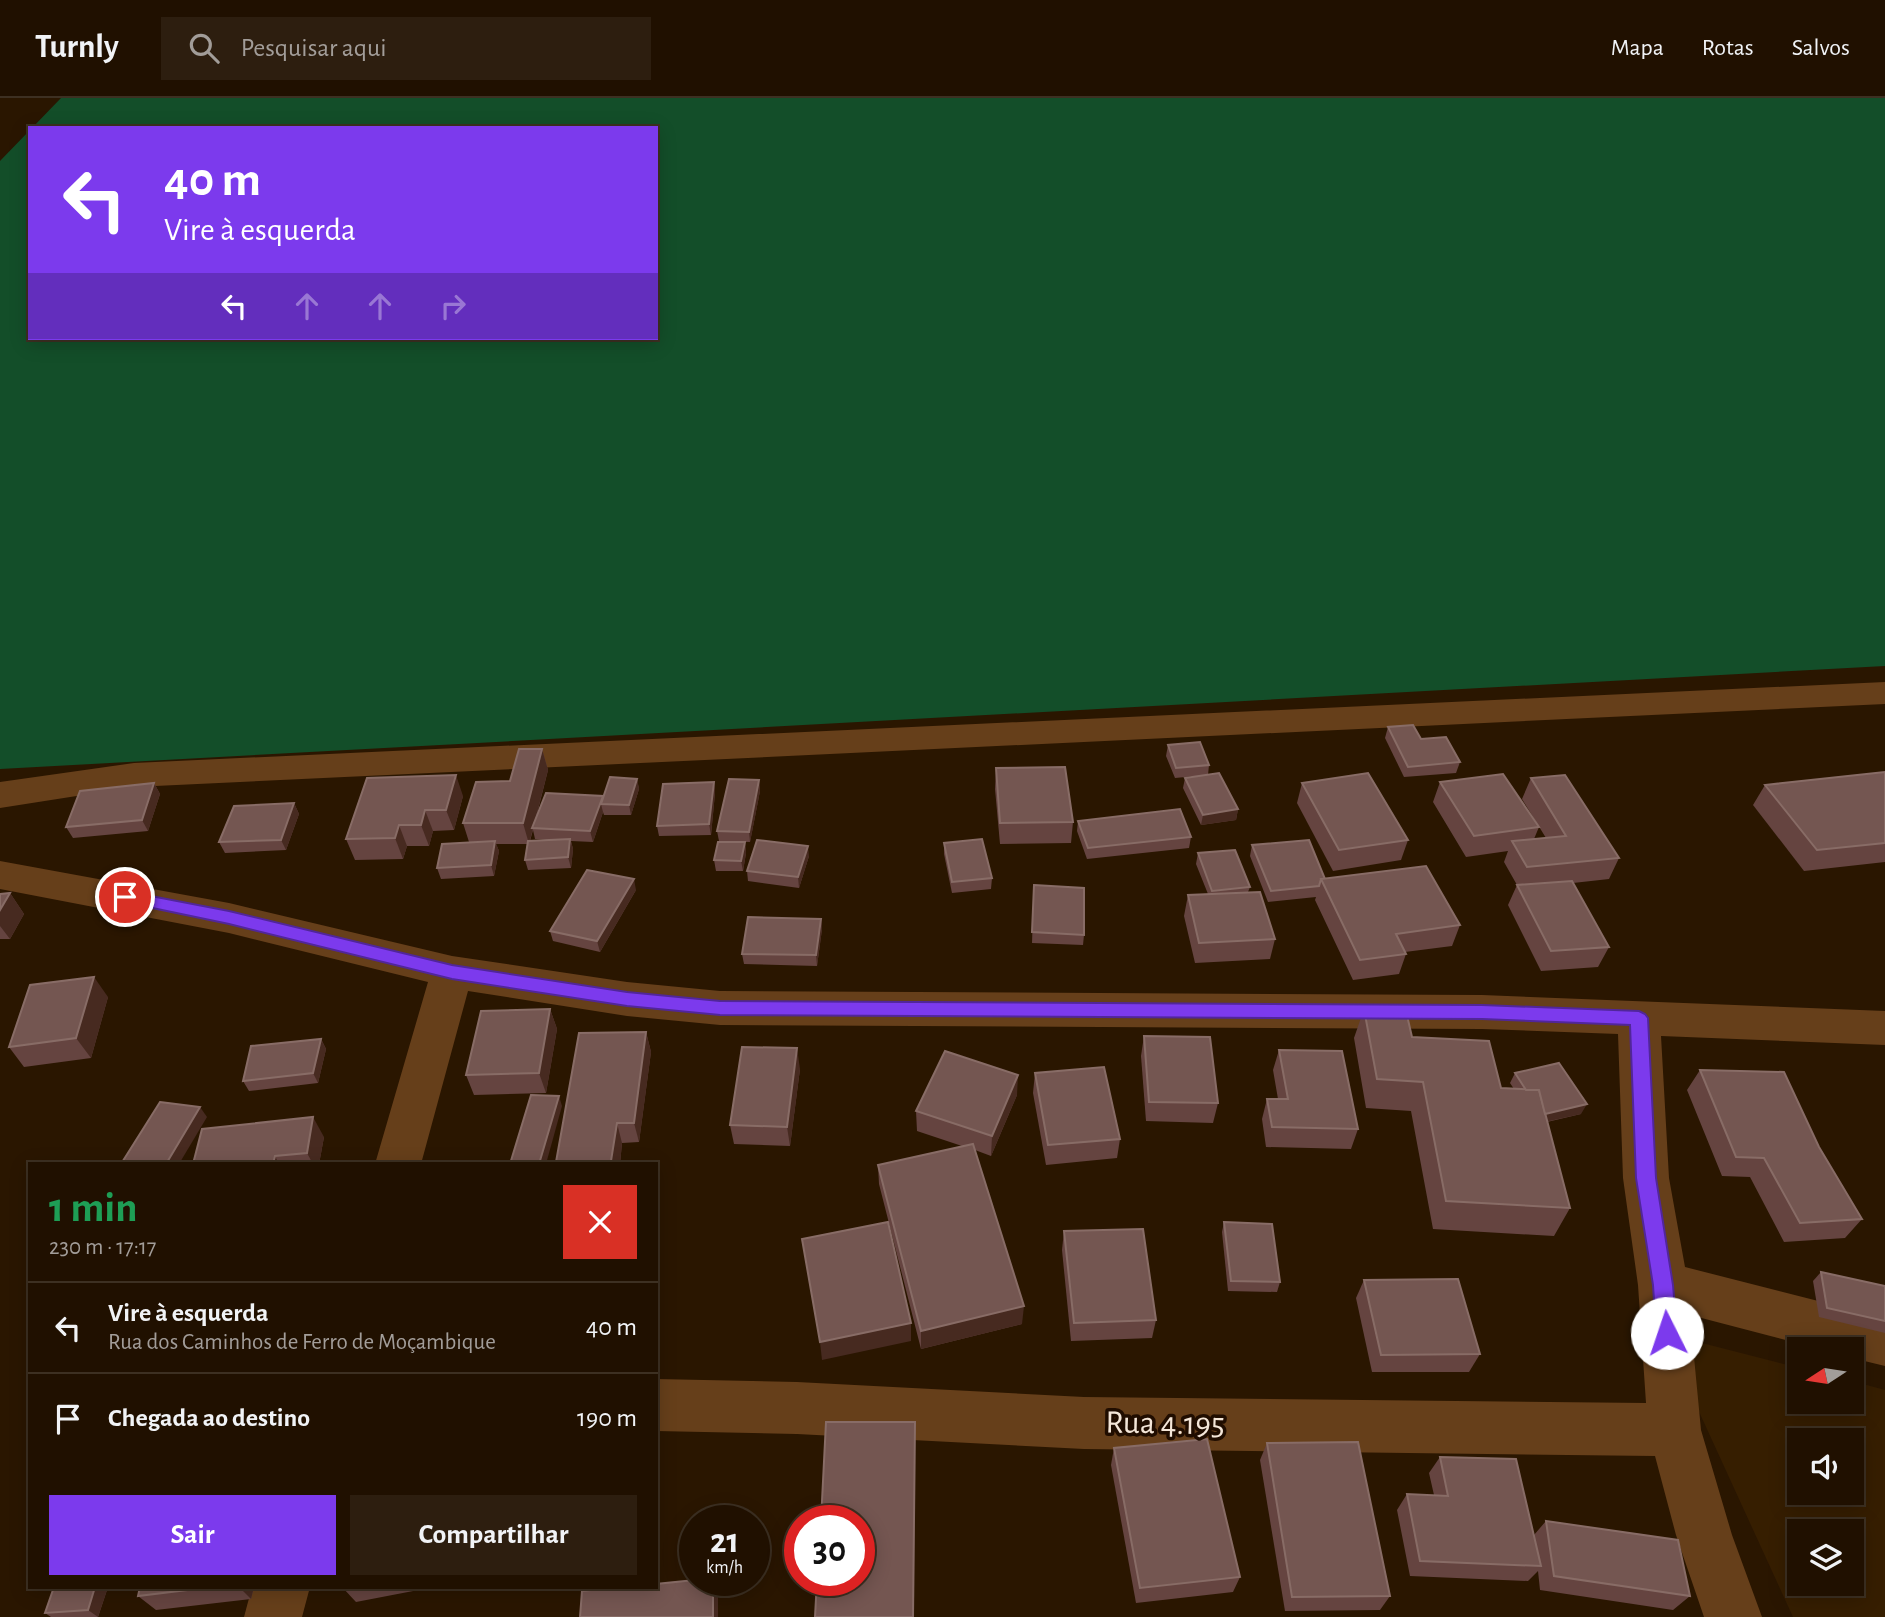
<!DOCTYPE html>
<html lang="pt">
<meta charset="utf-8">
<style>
:root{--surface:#201000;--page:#2d1e0f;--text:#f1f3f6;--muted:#a29d99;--line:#3d3022;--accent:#7c3aed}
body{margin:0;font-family:"Alegreya Sans",sans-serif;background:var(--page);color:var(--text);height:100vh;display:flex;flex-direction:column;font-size:26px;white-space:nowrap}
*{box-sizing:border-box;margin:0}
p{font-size:23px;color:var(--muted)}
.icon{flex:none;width:38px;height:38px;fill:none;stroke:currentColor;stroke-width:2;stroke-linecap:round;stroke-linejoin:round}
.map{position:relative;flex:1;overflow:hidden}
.side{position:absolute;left:28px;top:1064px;width:630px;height:427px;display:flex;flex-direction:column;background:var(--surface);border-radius:0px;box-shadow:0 4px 18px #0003,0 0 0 2px var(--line)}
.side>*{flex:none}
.hud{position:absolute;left:28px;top:28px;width:630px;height:214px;border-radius:0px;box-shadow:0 4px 18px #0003,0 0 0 2px var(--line);background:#7c3aed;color:#fff;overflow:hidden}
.needle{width:46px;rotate:258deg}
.buttons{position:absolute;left:1787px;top:1239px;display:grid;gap:14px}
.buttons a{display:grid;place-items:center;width:77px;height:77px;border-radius:0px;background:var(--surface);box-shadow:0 4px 18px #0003,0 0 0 2px var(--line);font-size:35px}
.speed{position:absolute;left:679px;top:1407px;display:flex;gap:14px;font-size:35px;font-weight:700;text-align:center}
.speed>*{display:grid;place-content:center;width:91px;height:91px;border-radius:50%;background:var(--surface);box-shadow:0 4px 18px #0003,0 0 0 2px var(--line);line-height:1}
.speed small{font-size:18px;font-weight:400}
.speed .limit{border:10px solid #d22;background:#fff;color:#111}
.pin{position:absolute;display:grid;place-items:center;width:60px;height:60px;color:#fff;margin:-30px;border:4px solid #fff;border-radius:50%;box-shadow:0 2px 7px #0007}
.me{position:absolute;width:77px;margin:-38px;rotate:356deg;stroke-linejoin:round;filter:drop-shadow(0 0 5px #0008)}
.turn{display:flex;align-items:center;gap:24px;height:147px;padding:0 21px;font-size:32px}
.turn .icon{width:91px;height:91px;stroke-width:2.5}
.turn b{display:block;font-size:49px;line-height:60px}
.lanes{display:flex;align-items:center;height:66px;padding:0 21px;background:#0003;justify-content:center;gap:35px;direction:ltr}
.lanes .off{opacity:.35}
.round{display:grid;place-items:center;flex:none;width:74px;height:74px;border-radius:0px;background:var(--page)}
.head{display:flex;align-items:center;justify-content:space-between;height:119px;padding:0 21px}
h1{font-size:42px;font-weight:700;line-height:52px;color:#1e9e55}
.action{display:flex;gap:14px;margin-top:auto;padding:14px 21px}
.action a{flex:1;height:80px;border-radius:0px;background:var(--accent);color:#fff;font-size:28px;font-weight:700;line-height:80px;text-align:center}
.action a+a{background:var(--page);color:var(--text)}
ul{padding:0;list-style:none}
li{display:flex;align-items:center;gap:21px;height:91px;padding:0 21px;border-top:2px solid var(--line)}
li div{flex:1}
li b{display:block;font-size:26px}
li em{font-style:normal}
header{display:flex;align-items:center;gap:42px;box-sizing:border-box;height:98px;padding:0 35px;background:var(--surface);border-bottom:2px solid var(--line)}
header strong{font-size:33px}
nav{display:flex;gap:38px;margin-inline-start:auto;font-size:24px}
.search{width:490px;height:63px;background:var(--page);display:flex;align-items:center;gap:18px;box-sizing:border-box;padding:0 24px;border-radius:0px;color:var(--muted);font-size:26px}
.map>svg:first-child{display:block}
.built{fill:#361e00;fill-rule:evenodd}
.green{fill:#134e29}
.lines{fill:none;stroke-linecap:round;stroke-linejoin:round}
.minor{fill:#663f1a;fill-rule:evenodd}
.wall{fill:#654440;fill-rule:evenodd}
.shaded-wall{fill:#472a20}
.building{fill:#745651;stroke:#886c66;stroke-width:2}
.route{fill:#7c3aed;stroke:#51269a;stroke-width:2}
.labels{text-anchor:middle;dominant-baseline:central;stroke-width:7;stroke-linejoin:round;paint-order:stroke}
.near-street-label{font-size:33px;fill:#f4e6d8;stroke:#200d00}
</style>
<header>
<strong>Turnly</strong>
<div class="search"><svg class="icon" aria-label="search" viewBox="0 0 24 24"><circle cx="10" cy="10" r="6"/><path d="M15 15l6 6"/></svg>Pesquisar aqui</div>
<nav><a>Mapa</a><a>Rotas</a><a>Salvos</a></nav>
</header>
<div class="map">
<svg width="1885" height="1519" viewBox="0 0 1885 1519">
<rect width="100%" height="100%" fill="#2a1600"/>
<!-- built -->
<path class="built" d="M1663 1235 1799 1270V1304H1852V1283L1885 1292V1519H1793ZM1799 1342H1852V1395H1799ZM1799 1433H1852V1486H1799Z"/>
<!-- green -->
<path class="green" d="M61 0H1885V568L0 671V63L30 32V240H656V30H32Z"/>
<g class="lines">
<!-- minor -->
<g class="minor">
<path d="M1885 584V606L134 689 0 710V684L134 665Z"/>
<path d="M0 763 229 805 452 858 627 884 720 893 1482 897 1885 913V947L1661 938 1669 1080 1685 1169 1885 1220V1268L1852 1260V1251H1820L1690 1217 1701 1332 1732 1437 1762 1519H1704L1676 1437 1655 1358 1084 1351 797 1336 656 1333V1281L797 1284 1084 1299 1646 1305 1638 1187 1623 1080 1618 936 1482 931 720 927 627 918 468 893 421 1066H375L428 884 229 835 0 791Z"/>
<path d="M252 1489H310L302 1519H244Z"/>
</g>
</g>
<!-- wall -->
<g class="wall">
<path d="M1388 629 1421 641 1460 664 1456 675 1404 679 1385 640Z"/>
<path d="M1168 647 1209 667 1208 677 1238 711 1236 722 1201 727 1183 690 1185 680 1196 678 1175 680 1166 658Z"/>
<path d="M542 651 548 672 535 724 603 698V701L637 681 639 691 631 717H604L603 714 593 744 571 743 573 751 571 770 528 772 525 762 527 746H496L499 753 494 778 441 781 437 770 469 744 463 725 510 683ZM533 732 535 741 549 742 530 743Z"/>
<path d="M996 670 1073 724 1071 745 1000 746 995 691Z"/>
<path d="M1885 674V764L1804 773 1753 707 1765 687Z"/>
<path d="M1531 680 1619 760 1609 781 1573 785 1609 849 1598 869 1541 873 1508 807 1517 787 1504 764 1508 753 1466 759 1433 704 1440 684 1539 729 1534 741 1546 740 1522 701Z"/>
<path d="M759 682 760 693 750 744 719 743 717 733Z"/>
<path d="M714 684 715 695 711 737 659 738 657 728Z"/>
<path d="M154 685 160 696 148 733 73 740 66 729Z"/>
<path d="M1302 685 1408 742 1401 762 1333 773 1297 705Z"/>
<path d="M463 698 454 732 433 733 429 748H407L403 761 355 762 346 741Z"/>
<path d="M294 705 299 716 286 752 225 755 219 744Z"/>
<path d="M1078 723 1191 739 1189 750 1087 761 1077 733Z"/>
<path d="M745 744 746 755 743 773H716L714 762Z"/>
<path d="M944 745 992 780 991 791 952 795 944 756Z"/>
<path d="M1252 747 1325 781 1460 827 1452 848 1405 854 1406 856 1399 876 1353 882 1315 802 1316 799 1268 804 1250 758Z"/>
<path d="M1198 755 1250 789 1248 794 1275 841 1270 861 1195 865 1184 818 1188 797 1208 796 1196 766Z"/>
<path d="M809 758 799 790 748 783 747 773Z"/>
<path d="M1034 787 1084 837 1083 847 1032 845Z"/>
<path d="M636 792 600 854 553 843 550 833Z"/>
<path d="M10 795 24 816 10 841H0V796Z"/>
<path d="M821 821 822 831 817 868 744 866 742 856Z"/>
<path d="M108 899 91 960 24 969 9 949Z"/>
<path d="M550 911 557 931 546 995 474 997 466 977Z"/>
<path d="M1364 911 1501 990 1514 991 1510 985 1515 975 1581 1016 1547 1024 1570 1110 1554 1138 1433 1131 1411 1013 1366 1010 1354 940Z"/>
<path d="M646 934 651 954 639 1044 622 1045 620 1066H556V1064Z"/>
<path d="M1144 938 1218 1005 1213 1025 1146 1023 1141 958Z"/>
<path d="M321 941 326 951 318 985 249 993 243 983Z"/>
<path d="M1279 952 1358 1031 1351 1051 1266 1049 1262 1021 1267 1001H1278L1273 972Z"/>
<path d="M800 971 790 1048 734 1046 730 1027Z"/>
<path d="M1700 972 1819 1049 1862 1121 1845 1140 1784 1144 1750 1079 1722 1078 1687 992Z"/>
<path d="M1035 975 1120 1041 1117 1060 1046 1067 1033 995Z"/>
<path d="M1017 997 991 1058 975 1052 1022 1226 921 1251 879 1086 878 1067 962 1048 917 1033 916 1013Z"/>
<path d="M324 1039 319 1066H193Z"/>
<path d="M1224 1124 1280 1184 1277 1194 1228 1193 1222 1134Z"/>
<path d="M1064 1133 1156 1222 1152 1240 1071 1243 1062 1152Z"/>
<path d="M1821 1174 1885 1188V1235L1819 1219 1813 1183Z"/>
<path d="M1364 1182 1480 1256 1469 1274H1372L1356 1200Z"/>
<path d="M1267 1345 1390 1498 1380 1512 1285 1513 1260 1362Z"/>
<path d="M1114 1350 1240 1479 1233 1494 1136 1505 1111 1367Z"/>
<path d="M1440 1359 1534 1437 1546 1423 1690 1498 1673 1512 1540 1492 1538 1473 1528 1483 1410 1478 1397 1412 1407 1396 1434 1397 1429 1375Z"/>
<path d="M108 1489 98 1519H51L45 1515Z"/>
<path d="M140 1489H254L251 1501 156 1512 138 1498Z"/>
<path d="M342 1489H434L356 1504Z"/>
</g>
<!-- shaded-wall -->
<g class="shaded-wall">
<path d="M542 651 548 672 529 746 523 725Z"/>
<path d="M456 677 463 698 454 732 446 712Z"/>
<path d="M637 681 639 691 631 717 629 707Z"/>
<path d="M759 682 760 693 750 744 749 734Z"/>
<path d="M714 684 715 695 711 737 709 726Z"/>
<path d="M154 685 160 696 148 733 142 722Z"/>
<path d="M603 698 604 706H601L603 714 593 744 590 733Z"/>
<path d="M294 705 299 716 286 752 281 742Z"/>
<path d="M1238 711 1236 722 1201 727 1203 717Z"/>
<path d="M425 712 433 733 429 748 421 727Z"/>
<path d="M399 727 407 748 403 761 395 740Z"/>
<path d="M570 741 573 751 571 770 568 759Z"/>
<path d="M495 743 499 753 494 778 491 767Z"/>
<path d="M745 744 746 755 743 773 741 763Z"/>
<path d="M808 748 809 758 799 790 798 779Z"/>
<path d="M634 781 636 792 600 854 597 843Z"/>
<path d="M10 795 24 816 10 841 0 828V812Z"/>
<path d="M821 821 822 831 817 868 816 857Z"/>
<path d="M94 879 108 899 91 960 76 940Z"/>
<path d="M550 911 557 931 546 995 539 975Z"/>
<path d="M646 934 651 954 639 1044 634 1025Z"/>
<path d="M321 941 326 951 318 985 313 975Z"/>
<path d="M797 950 800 971 790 1048 787 1029Z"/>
<path d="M1018 977 1017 997 991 1058 992 1038Z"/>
<path d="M559 998 562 1008 546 1066H539Z"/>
<path d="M1587 1006 1581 1016 1536 1026 1542 1016Z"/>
<path d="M200 1009 207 1019 179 1066H166Z"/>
<path d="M313 1019 324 1039 319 1066H313L307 1055Z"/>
<path d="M617 1025 622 1045 620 1066H612L611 1063Z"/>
<path d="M275 1058 279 1066H273Z"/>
<path d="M1024 1208 1022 1226 921 1251V1233Z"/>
<path d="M911 1225V1243L822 1262 820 1244Z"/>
<path d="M915 1324 914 1519H913Z"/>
<path d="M713 1482 718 1495V1519H713Z"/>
<path d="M95 1489H108L98 1519 88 1512Z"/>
<path d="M239 1489H254L251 1501Z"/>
</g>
<!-- building -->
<g class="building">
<path d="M1413 627 1421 641 1446 639 1460 664 1408 669 1388 629Z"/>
<path d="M1200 644 1209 667 1176 670 1168 647Z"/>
<path d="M519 651H542L523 725H463L476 684 510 683Z"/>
<path d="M1065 669 1073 724 1000 725 996 670Z"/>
<path d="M1885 674V745L1817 752 1765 687Z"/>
<path d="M1219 675 1238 711 1203 717 1185 680Z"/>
<path d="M1368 675 1408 742 1339 752 1302 685Z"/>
<path d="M1503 676 1539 729 1474 738 1440 684Z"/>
<path d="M456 677 446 712H425L421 727H399L395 740 346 741 367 680Z"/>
<path d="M1565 677 1619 760 1527 769 1512 743 1566 738 1531 680Z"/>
<path d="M610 679 637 681 629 707 601 706Z"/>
<path d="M729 681 759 682 749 734 717 733Z"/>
<path d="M714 684 709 726 657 728 663 686Z"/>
<path d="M154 685 142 722 66 729 80 693Z"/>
<path d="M546 695 603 698 590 733 532 730Z"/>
<path d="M294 705 281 742 219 744 234 708Z"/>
<path d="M1180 711 1191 739 1088 750 1078 723Z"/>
<path d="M570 741 568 759 525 762 528 743Z"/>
<path d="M982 741 992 780 952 784 944 745Z"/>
<path d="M757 742 808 748 798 779 747 773Z"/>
<path d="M1309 742 1325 781H1321L1319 788 1271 793 1252 747Z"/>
<path d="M495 743 491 767 437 770 442 746Z"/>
<path d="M718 744H745L741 763 714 762Z"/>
<path d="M1235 752 1250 789 1212 793 1198 755Z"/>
<path d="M1426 768 1460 827 1396 836 1406 856 1360 862 1321 781Z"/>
<path d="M587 772 634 781 597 843 550 833Z"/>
<path d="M1572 783 1609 849 1551 853 1517 787Z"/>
<path d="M1034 787 1084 790V837L1032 834Z"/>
<path d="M1260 794 1275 841 1199 845 1188 797Z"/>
<path d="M10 795 0 812V796Z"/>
<path d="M748 819 821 821 816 857 742 856Z"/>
<path d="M94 879 76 940 9 949 30 887Z"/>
<path d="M550 911 539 975 466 977 481 913Z"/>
<path d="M1364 911 1406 913 1412 939 1489 943 1501 990 1539 992 1570 1110 1446 1103 1423 984 1377 981Z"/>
<path d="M646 934 634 1025H617L611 1063 556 1064 579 935Z"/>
<path d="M1144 938 1210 939 1218 1005 1149 1004Z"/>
<path d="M321 941 313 975 243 983 251 948Z"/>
<path d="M742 949 797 950 787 1029 730 1027Z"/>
<path d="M1279 952 1342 953 1358 1031 1272 1029 1267 1001H1288Z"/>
<path d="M945 953 1018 977 992 1038 916 1013Z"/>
<path d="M1559 965 1587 1006 1545 1016 1539 992H1526L1515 975Z"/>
<path d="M1104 969 1120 1041 1048 1047 1035 975Z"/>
<path d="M1700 972 1784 974 1819 1049 1862 1121 1800 1125 1764 1060 1736 1059Z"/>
<path d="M531 997 559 998 539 1066H510Z"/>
<path d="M160 1004 200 1009 166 1066H121Z"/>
<path d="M313 1019 307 1055 275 1058 273 1066H193L202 1031Z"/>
<path d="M973 1046 1024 1208 921 1233 878 1067Z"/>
<path d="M888 1124 911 1225 820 1244 802 1141Z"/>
<path d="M1224 1124 1272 1126 1280 1184 1231 1183Z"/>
<path d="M1143 1131 1156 1222 1074 1225 1064 1133Z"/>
<path d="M1821 1174 1885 1188V1223L1827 1210Z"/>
<path d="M1458 1181 1480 1256 1381 1257 1364 1182Z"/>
<path d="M826 1324H915L913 1519H815L817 1482H859V1423H821Z"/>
<path d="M1207 1341 1240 1479 1140 1490 1114 1350Z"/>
<path d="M1358 1344 1390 1498 1292 1499 1267 1345Z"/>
<path d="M1440 1359 1516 1361 1541 1468 1420 1463 1407 1396 1448 1398Z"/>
<path d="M1546 1423 1678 1442 1690 1498 1554 1478Z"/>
<path d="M695 1482H713V1519H580L582 1493 618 1489H656V1486Z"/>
<path d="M54 1489H95L88 1512 45 1515Z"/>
<path d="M140 1489H212L138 1498Z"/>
</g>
<!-- route -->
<path class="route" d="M125 793 229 813 452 867 627 894 720 903 1482 907 1639 913 1645 916 1648 920 1656 1080 1673 1187 1677 1235 1674 1242 1667 1245 1659 1242 1656 1235 1653 1187 1636 1080 1630 927 1482 921 720 917 627 908 452 881 229 826 119 803 117 799 119 795Z"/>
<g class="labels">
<!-- near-street labels -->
<g class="near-street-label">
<text transform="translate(1165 1326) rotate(1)">Rua 4.195</text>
</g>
</g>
</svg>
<div class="buttons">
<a><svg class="needle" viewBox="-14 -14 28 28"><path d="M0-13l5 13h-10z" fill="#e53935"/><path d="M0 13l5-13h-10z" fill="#a29d99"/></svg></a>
<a><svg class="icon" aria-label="sound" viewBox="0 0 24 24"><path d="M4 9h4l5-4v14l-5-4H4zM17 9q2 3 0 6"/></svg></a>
<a><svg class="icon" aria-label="layers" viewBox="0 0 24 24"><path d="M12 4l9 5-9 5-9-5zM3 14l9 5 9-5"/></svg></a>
</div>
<div class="speed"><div>21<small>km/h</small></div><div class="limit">30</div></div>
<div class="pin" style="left:125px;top:799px;background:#d93025"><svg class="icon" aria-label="arrive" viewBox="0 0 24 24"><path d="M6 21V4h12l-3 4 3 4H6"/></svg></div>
<svg class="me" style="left:1667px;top:1235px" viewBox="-20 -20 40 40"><circle r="19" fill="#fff"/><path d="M0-13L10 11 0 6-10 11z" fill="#7c3aed"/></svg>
<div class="hud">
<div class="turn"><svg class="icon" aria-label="left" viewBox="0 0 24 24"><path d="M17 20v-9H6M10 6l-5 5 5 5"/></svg><div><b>40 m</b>Vire à esquerda</div></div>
<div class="lanes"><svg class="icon" aria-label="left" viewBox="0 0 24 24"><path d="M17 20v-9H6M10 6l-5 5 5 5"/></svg><svg class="icon off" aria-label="ahead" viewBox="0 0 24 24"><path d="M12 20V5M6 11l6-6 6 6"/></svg><svg class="icon off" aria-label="ahead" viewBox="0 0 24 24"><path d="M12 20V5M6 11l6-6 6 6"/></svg><svg class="icon off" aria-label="right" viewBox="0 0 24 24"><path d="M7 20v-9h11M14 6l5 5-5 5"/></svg></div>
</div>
<section class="side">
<div class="head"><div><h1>1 min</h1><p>230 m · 17:17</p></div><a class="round" style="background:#d93025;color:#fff"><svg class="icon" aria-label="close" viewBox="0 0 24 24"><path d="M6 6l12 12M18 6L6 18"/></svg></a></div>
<ul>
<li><svg class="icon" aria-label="left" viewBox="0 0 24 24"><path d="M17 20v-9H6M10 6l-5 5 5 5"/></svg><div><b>Vire à esquerda</b><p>Rua dos Caminhos de Ferro de Moçambique</p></div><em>40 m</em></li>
<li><svg class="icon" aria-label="arrive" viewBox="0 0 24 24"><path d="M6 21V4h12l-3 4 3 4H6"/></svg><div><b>Chegada ao destino</b></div><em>190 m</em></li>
</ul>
<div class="action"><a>Sair</a><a>Compartilhar</a></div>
</section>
</div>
